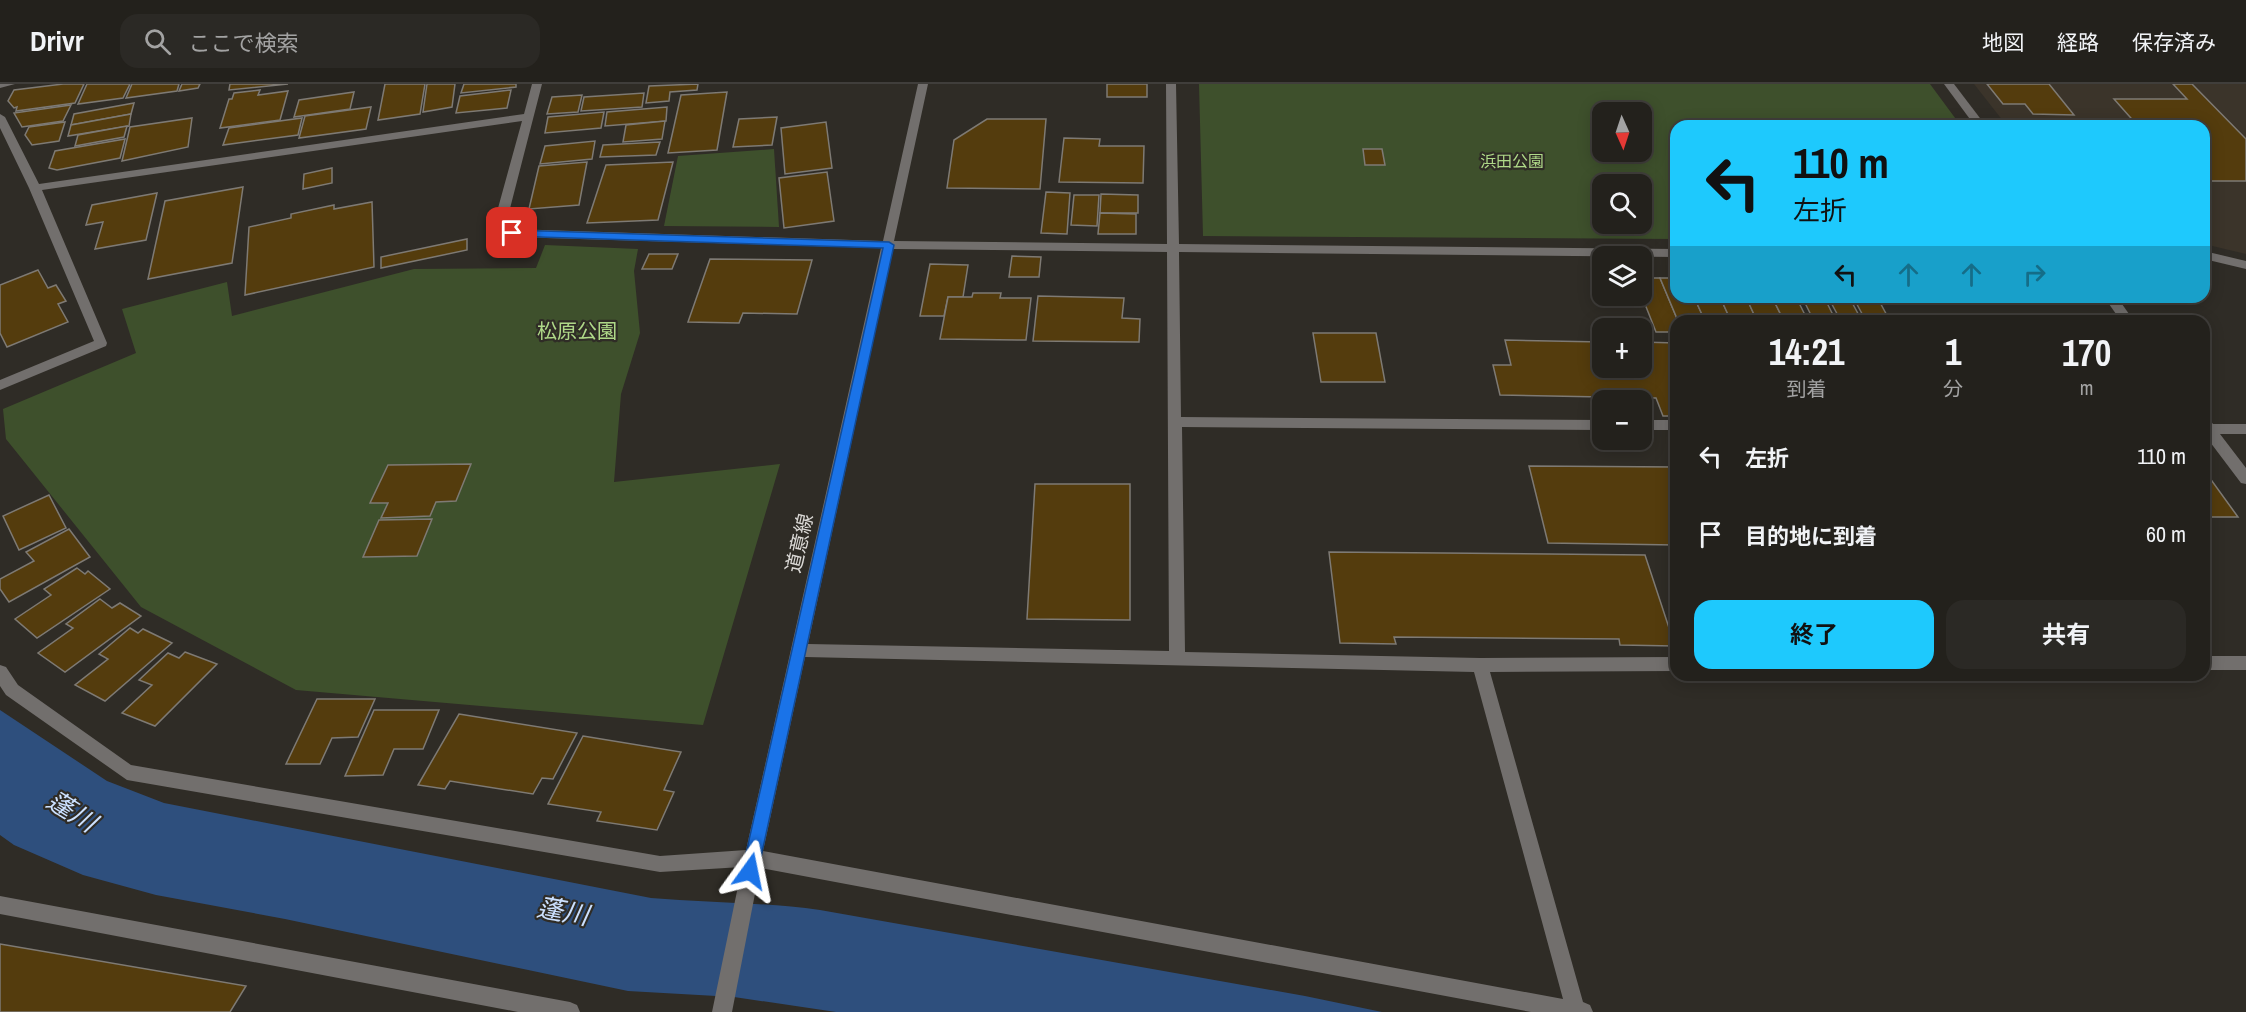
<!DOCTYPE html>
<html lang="ja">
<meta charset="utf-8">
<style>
:root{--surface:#23211c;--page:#2b2925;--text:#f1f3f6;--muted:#a3a3a3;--line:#403e3b;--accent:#1ec9fd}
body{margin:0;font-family:"Archivo Narrow","Noto Sans JP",sans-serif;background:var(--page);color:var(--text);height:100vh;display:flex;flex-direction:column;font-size:22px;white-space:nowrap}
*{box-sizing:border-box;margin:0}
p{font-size:20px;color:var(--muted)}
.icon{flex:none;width:33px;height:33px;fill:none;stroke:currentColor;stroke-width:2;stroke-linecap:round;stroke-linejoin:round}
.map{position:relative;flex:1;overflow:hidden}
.panel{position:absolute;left:1670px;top:231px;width:540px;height:366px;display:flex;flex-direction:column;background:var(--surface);border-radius:18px;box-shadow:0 3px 15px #0003,0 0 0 2px var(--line)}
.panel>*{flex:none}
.guide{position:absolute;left:1670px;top:36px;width:540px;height:183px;border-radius:18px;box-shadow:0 3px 15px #0003,0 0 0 2px var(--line);background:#1ec9fd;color:#111;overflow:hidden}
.needle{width:39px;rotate:177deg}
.controls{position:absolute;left:1592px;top:18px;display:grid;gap:12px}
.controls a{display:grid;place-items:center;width:60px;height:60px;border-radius:12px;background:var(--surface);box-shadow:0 3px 15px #0003,0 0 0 2px var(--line);font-size:30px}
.pin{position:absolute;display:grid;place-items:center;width:51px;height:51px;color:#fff;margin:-26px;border-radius:12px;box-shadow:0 3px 9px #0006}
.me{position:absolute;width:66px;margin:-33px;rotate:12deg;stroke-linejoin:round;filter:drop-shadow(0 0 4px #0008)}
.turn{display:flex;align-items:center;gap:21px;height:126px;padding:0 24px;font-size:27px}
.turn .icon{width:78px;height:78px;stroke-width:2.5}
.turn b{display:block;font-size:42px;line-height:51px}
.lanes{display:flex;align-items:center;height:57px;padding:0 24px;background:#0003;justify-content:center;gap:30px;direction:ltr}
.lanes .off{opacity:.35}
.eta{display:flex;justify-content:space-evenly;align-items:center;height:102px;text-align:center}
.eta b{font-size:36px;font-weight:700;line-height:42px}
.primary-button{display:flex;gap:12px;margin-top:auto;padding:12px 24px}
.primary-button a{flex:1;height:69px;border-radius:18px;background:var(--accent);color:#111;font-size:24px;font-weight:700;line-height:69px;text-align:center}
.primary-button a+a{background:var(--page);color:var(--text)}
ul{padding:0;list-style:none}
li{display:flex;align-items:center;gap:18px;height:78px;padding:0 24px}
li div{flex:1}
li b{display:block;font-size:22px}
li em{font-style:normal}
header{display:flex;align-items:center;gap:36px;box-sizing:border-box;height:84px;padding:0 30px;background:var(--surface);border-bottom:2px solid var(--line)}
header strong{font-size:28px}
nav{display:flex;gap:33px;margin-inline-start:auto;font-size:21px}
.search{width:420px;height:54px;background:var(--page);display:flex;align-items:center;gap:15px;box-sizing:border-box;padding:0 21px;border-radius:18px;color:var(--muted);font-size:22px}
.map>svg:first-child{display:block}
.built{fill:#3b342a}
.green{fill:#3e502c;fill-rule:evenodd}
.water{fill:#2e4f7d}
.building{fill:#543c0d;stroke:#7e7a74;stroke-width:1.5}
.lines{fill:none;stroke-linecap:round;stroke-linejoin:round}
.minor{fill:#726f6d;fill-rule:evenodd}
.route{fill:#1a73e8;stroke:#114b97;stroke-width:1.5}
.labels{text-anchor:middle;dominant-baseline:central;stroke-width:4.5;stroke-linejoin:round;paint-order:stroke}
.far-park-label{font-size:16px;fill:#afd988;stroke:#2f2c26}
.park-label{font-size:20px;fill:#afd988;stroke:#2f2c26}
.street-label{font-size:20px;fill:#dbd9d6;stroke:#2f2c26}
.near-water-label{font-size:26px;font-style:italic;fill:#cce1ff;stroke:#2f2c26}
</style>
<header>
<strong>Drivr</strong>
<div class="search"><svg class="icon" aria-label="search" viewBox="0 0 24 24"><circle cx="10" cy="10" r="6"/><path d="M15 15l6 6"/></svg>ここで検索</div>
<nav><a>地図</a><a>経路</a><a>保存済み</a></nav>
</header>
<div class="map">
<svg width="2246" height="928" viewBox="0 0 2246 928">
<rect width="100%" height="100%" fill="#2f2c26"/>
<!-- built -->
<path class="built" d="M1974 0H2246V170L2204 160V42H2007Z"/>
<!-- green -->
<g class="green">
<path d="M1199 0H1930L1961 42H1676L1675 155 1203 152ZM1602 28H1641V68H1602ZM1602 100H1641V140H1602Z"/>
<path d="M774 65 779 143 664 142 678 72Z"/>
<path d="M545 161 638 165 634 187 640 249 621 310 614 398 780 380 703 641 296 606 141 523 6 355 3 325 136 269 122 225 227 198 232 232 414 185 536 184Z"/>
</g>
<!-- water -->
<path class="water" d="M0 626 107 697 164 719 651 814C708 819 764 818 820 826L1305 912 1382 928H836L734 913 628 907 285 835 156 811 83 791 14 761 0 751Z"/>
<!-- building -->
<g class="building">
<path d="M63 0H84L75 19 16 27 17 23 14 24 8 17 14 6Z"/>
<path d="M87 0H130L123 14 78 20Z"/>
<path d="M132 0H179L177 7 126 14Z"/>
<path d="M182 0H200L198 4 179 7Z"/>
<path d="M230 0H288L229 6Z"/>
<path d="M385 0H425L420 30 378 36Z"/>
<path d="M427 0H455L452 23 423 28Z"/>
<path d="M464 0H516V3L461 9Z"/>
<path d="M698 0 697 6 670 8 669 17 646 19 649 2Z"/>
<rect x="1107" y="0" width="40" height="13"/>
<path d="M1987 0H2049L2074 31 2033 30 2025 20H2003Z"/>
<path d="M2173 0H2192L2246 55V97H2204V62H2206L2204 42H2138L2114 15H2187Z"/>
<path d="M260 6 258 11 288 7 280 36 220 44 229 15H232L234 9Z"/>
<path d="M511 6 507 24 456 29 460 12Z"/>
<path d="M354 8 350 25 294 33 299 16Z"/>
<path d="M727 8 717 66 668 69 681 11Z"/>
<path d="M644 9 642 23 581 27 584 13Z"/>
<path d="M582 11 578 28 547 30 552 13Z"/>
<path d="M134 19 131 30 71 41 74 30Z"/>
<path d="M71 21 63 37 22 43 14 29Z"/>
<path d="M371 23 366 45 299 54 305 32Z"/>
<path d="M667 23 666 37 605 42 607 28Z"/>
<path d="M604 28 601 44 545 49 548 33Z"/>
<path d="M131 30 129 42 68 52 71 41Z"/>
<path d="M777 33 772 61 733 63 739 35Z"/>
<path d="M192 34 188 63 122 77 130 43Z"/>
<path d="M302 34 298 51 223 61 229 44Z"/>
<path d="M987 35H1046L1040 105 947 104 954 56Z"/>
<path d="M665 37 662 55 623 58 626 41Z"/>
<path d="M65 38 59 57 32 61 25 51 29 43Z"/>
<path d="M826 38 832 84 785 90 781 44Z"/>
<path d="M127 42 124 53 75 62 78 51Z"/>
<path d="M1064 54 1100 55 1099 62H1144L1143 99 1059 98Z"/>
<path d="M125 55 120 74 57 86 49 84 55 67Z"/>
<path d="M595 57 592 75 540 80 545 62Z"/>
<path d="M660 58 656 71 600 73 603 61Z"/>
<path d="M1363 65H1382L1385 81H1365Z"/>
<path d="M587 78 579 121 529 125 539 82Z"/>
<path d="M673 78 658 136 587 139 606 81Z"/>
<path d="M332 84V99L303 105 304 90Z"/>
<path d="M827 88 834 137 784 144 779 94Z"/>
<path d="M243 103 232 179 148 195 165 117Z"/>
<path d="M1046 108 1070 109 1067 150 1041 149Z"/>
<path d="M157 109 146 156 95 165 103 138 86 141 92 121Z"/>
<path d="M1101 110 1138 111V129H1100Z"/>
<path d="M1074 111H1099L1097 142 1071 141Z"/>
<path d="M372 118 374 183 245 211 249 143 291 134V130L334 121V125Z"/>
<path d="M1100 129 1136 130V150H1098Z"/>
<path d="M467 155V166L381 184V173Z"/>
<path d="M649 170H678L672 185H642Z"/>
<path d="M1012 172 1041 173 1039 193H1009Z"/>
<path d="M710 175 812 176 797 230 743 229 739 239 688 238Z"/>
<path d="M930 180 968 181 963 213H948L944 232H920Z"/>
<path d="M38 186 48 204 56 201 66 217 58 220 68 238 7 263 0 249V201Z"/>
<path d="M1641 194H1660L1678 237H1676V248H1656L1641 210Z"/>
<path d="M1660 194H1676V213H1694L1705 237H1678Z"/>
<path d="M973 209H1001L1000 214H1031L1026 256 940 255 948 213H972Z"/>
<path d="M1038 212 1124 214 1122 234 1140 235 1139 258 1033 257Z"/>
<path d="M1694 213H1720L1731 237H1705Z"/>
<path d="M1720 213H1746L1757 237H1731Z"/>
<path d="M1746 213H1772L1784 237H1757Z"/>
<path d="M1772 213H1796L1808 237H1784Z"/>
<path d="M1802 213H1824L1836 237H1814Z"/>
<path d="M1828 213H1849L1862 237H1841Z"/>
<path d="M1853 213H1877L1890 237H1866Z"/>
<path d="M1313 249H1376L1385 298H1321Z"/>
<path d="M1505 256 1602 258V284H1641V258L1676 259V332H1663L1656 314 1500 311 1493 281H1511Z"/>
<path d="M471 380 456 417 436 418 430 432 381 434 388 419H370L388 381Z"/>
<path d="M1529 382 1676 383V461L1548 459Z"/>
<path d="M2204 386 2238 433H2204Z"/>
<path d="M1035 400H1130V536L1027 535Z"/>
<path d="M49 411 66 444 19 466 3 432Z"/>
<path d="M432 435 417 472 363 473 379 436Z"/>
<path d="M69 445 90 473 9 518 0 505V495L34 477 26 468Z"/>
<path d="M1329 468 1645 471 1675 562 1620 561 1619 555 1394 553 1396 560 1340 559Z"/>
<path d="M77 484 85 490 88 487 110 505 37 554 15 535 51 511 44 505Z"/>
<path d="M100 515 112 524 120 519 141 532 65 588 38 569 73 544 66 540Z"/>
<path d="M130 544 138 549 143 545 172 559 105 617 75 601 108 575 99 570Z"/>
<path d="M185 568 217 580 155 642 122 629 152 601 139 596 168 569 179 574Z"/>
<path d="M317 615H375L358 653 332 654 320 680H286Z"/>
<path d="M374 626H439L423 665H394L383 691 345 692Z"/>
<path d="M459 630 577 649 553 695 542 694 533 710 450 697 445 705 418 701Z"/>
<path d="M583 652 681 668 664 706 674 708 657 746 597 737 601 728 548 720Z"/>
<path d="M0 860 246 902 230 928H0Z"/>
</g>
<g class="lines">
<!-- minor -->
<g class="minor">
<path d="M0 0H15L0 4Z"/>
<path d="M532 0H542L505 144 512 145 883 157 918 0H928L894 157 1167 160 1166 0H1176L1179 160 1676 165V173L1179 168 1181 333 1602 336V346L1182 343 1185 568 1480 574 1676 573V587L1490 588 1583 918 1590 921 1593 928H1531L760 784 732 928H712L742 783 660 788 127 696 6 611 0 602V581L6 583 18 601 131 681 660 772 746 766 881 164 512 153 494 149 492 146 522 37 42 106 107 259 106 262 0 306V296L94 257 29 104 0 44V30L5 33 39 100 524 30ZM893 165 1167 168 1169 567 808 560ZM805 573 1474 588 1563 915 763 767Z"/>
<path d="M1944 0H1954L1986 42H1975Z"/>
<path d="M2204 167 2246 177V185L2204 175Z"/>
<path d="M2104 213H2117L2134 237H2121Z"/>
<path d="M2204 333 2209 335 2213 340H2246V350H2220L2246 384V400L2241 399 2204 350Z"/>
<rect x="1641" y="336" width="35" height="10"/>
<rect x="2204" y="572" width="42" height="14"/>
<path d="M0 812 570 918 577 921 580 928H518L0 830Z"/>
</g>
</g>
<!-- route -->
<path class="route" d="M512 146 889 158 894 161 758 787 756 793 750 795 744 793 742 787 883 164 508 152 506 149Z"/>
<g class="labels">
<!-- far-park labels -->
<g class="far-park-label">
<text x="1512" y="77">浜田公園</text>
</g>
<!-- park labels -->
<g class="park-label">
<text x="577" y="246">松原公園</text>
</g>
<!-- street labels -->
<g class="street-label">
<text transform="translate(799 459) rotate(-77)">道意線</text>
</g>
<!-- near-water labels -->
<g class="near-water-label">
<text transform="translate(72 727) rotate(32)">蓬川</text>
<text transform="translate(563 827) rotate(10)">蓬川</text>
</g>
</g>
</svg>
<div class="controls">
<a><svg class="needle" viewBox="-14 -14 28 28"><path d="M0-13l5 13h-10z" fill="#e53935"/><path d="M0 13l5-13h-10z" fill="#a3a3a3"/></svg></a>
<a><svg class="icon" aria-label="search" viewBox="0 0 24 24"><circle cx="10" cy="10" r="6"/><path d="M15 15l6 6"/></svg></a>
<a><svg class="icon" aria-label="layers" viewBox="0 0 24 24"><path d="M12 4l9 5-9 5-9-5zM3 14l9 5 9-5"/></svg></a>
<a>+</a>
<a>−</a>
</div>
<div class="pin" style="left:512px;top:149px;background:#d93025"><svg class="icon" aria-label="arrive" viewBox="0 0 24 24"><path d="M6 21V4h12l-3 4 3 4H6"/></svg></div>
<svg class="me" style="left:750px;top:787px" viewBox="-20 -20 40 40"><path d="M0-17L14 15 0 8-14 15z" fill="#1a73e8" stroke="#fff" stroke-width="4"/></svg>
<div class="guide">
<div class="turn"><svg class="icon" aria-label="left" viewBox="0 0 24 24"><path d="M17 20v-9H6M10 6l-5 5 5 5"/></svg><div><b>110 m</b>左折</div></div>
<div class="lanes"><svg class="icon" aria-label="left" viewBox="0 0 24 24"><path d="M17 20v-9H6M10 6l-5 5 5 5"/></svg><svg class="icon off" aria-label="ahead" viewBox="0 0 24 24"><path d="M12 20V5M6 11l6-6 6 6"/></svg><svg class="icon off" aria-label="ahead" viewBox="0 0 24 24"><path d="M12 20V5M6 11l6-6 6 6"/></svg><svg class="icon off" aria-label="right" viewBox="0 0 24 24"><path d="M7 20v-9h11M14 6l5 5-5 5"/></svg></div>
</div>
<section class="panel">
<div class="eta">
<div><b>14:21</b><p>到着</p></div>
<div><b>1</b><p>分</p></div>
<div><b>170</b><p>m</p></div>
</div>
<ul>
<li><svg class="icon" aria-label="left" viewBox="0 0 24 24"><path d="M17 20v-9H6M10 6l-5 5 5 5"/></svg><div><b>左折</b></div><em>110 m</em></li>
<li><svg class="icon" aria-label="arrive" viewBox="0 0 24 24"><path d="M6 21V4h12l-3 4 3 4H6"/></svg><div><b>目的地に到着</b></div><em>60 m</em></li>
</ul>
<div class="primary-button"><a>終了</a><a>共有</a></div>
</section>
</div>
